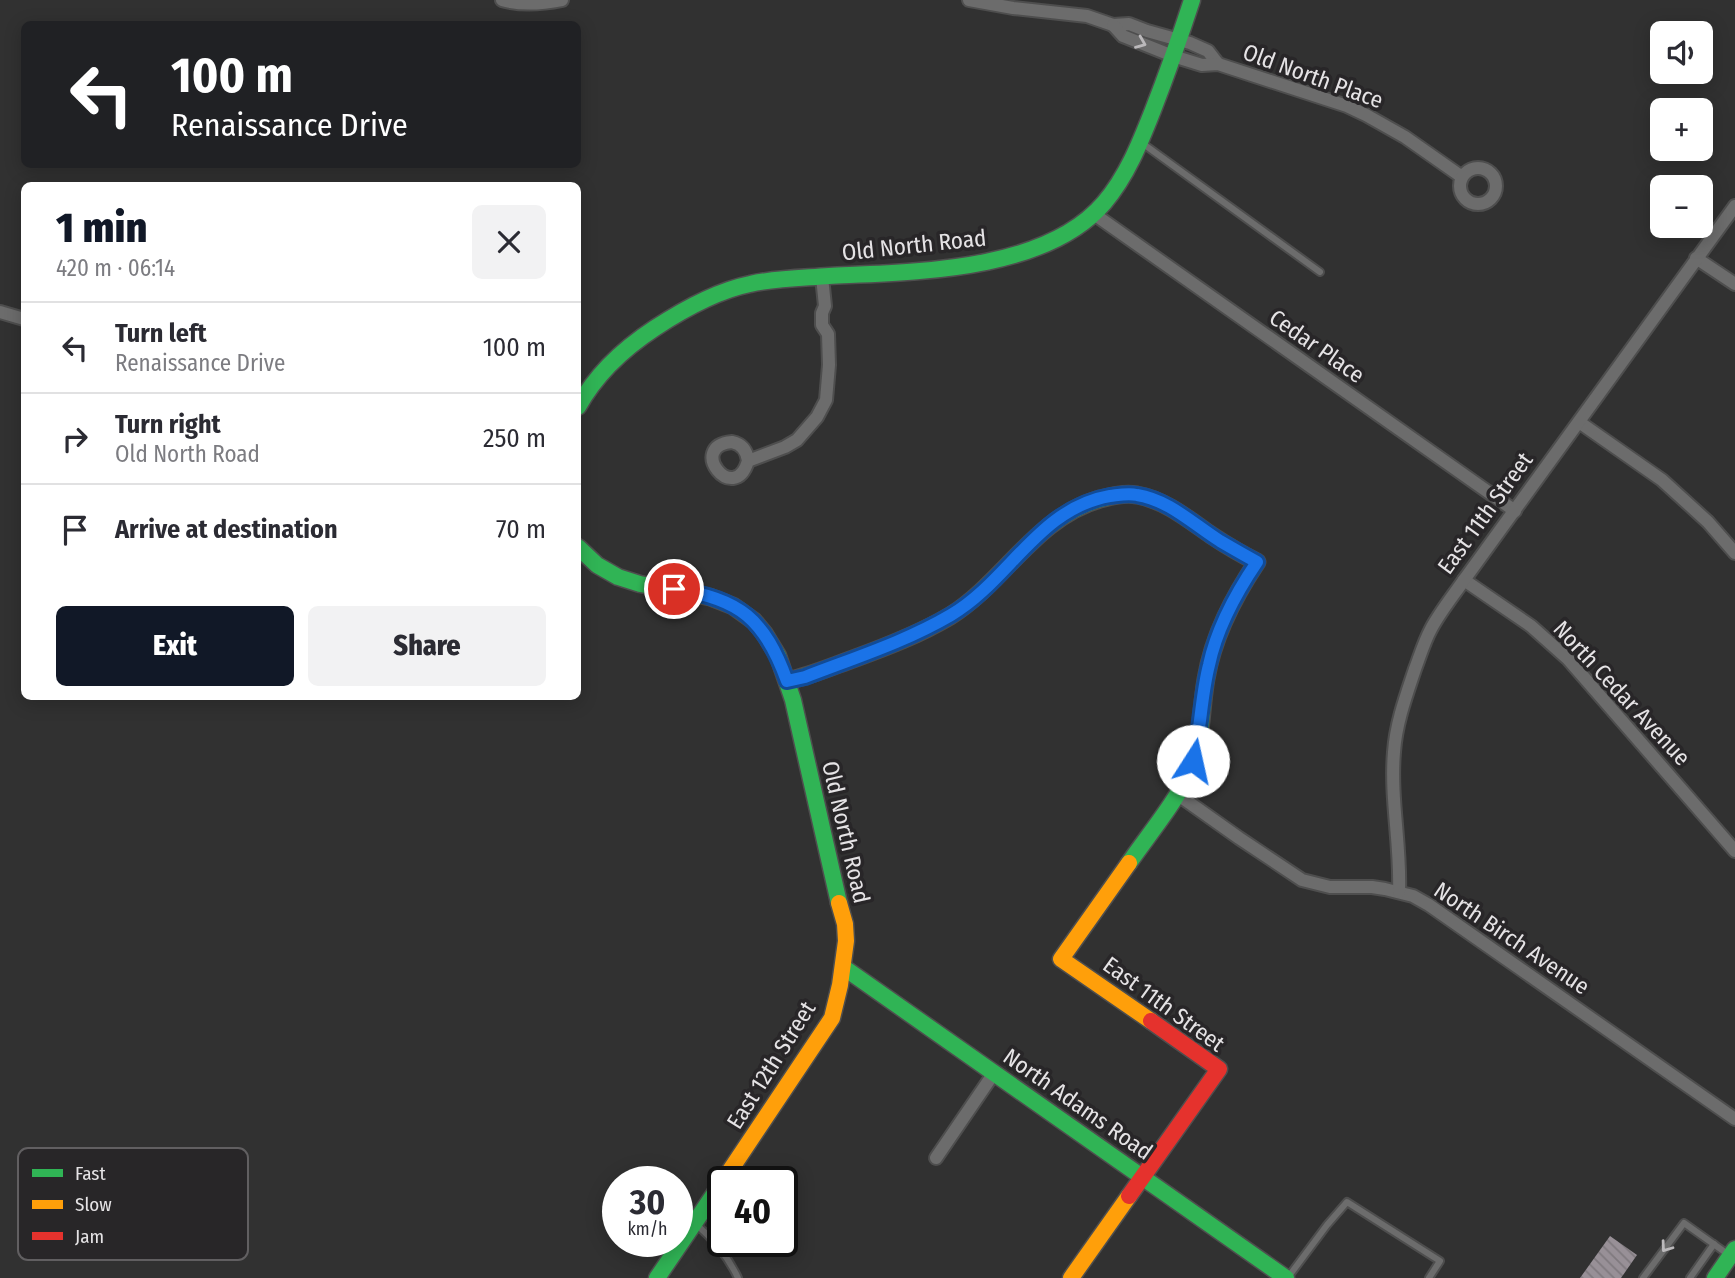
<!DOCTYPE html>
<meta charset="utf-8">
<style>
:root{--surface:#fff;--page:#f2f2f3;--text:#2b2b33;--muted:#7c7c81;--line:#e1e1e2;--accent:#111827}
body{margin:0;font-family:"Fira Sans Condensed",sans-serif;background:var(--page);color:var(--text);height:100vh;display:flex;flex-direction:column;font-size:26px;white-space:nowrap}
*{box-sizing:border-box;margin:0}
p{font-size:23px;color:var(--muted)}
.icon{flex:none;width:38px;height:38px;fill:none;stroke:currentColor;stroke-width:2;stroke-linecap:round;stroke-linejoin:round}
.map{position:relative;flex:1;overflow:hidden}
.drawer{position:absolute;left:21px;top:182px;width:560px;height:518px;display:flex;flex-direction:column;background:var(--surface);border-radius:10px;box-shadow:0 4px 18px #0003}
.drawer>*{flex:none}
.banner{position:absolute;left:21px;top:21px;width:560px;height:147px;border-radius:10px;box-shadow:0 4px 18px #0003;background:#202124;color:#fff;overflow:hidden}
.tools{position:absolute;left:1650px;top:21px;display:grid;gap:14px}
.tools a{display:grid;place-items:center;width:63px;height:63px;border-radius:10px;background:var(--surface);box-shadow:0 4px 18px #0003;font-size:35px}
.speed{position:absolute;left:602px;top:1166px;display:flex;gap:14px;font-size:35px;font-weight:700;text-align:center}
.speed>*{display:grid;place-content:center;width:91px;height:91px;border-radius:50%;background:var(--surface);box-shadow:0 4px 18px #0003;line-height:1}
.speed small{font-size:18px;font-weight:400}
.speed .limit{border:4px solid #111;border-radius:10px;background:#fff;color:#111}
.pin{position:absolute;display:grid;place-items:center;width:60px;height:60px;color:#fff;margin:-30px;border:4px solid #fff;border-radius:50%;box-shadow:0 2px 7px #0007}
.me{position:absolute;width:77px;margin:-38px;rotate:10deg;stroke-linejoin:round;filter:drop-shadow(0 0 5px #0008)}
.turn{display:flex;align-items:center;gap:24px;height:147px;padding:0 35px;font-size:32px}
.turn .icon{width:91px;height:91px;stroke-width:2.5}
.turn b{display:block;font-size:49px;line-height:60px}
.round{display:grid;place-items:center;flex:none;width:74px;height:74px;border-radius:10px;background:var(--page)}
.head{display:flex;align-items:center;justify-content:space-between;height:119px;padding:0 35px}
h1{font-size:42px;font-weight:800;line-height:52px;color:var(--accent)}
.cta{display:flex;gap:14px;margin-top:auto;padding:14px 35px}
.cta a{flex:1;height:80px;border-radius:10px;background:var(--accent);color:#fff;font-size:28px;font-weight:800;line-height:80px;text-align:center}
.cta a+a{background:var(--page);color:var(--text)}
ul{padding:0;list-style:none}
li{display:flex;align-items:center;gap:21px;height:91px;padding:0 35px;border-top:2px solid var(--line)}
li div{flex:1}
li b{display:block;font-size:26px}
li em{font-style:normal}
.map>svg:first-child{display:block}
.building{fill:url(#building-back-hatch)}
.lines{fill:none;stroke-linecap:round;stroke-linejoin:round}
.lane-casing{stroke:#4e4e4e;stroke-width:10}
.street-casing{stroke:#4e4e4e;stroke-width:16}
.fast-casing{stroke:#4e4e4e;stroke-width:19}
.slow-casing{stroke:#4e4e4e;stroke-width:19}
.jam-casing{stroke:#4e4e4e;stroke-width:19}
.lane{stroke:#6c6c6c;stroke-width:6}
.street{stroke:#6c6c6c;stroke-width:12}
.fast{stroke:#30b455;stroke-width:16}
.slow{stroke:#ff9f0a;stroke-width:16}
.jam{stroke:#e5322d;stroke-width:16}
.oneway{stroke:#bbb9bb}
.route-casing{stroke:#114b97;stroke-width:18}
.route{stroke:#1a73e8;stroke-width:12}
.labels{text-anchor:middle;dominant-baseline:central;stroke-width:7;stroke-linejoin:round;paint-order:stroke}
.street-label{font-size:23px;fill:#e5e3e5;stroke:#282628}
.key{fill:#282628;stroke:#615f61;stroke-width:2}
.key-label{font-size:19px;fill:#e5e3e5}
</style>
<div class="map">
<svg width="1735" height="1278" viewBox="0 0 1735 1278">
<defs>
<pattern id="building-back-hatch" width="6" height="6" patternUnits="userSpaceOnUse" patternTransform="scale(1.75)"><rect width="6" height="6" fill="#989097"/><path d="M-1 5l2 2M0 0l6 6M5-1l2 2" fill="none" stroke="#7f797e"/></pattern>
</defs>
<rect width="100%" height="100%" fill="#313131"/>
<!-- building -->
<path class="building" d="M1610 1236 1637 1255 1621 1278H1580Z"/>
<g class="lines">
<!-- lane casing -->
<g class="lane-casing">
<g id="lane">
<path d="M1142 143 1320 272"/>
<path d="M696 1224C714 1240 728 1256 738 1278"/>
<path d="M1289 1276 1327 1225 1347 1202 1440 1261 1429 1278"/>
<path d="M1643 1278 1684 1223 1729 1255"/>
<path d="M1690 1278 1714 1244"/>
</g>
</g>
<!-- street casing -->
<g class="street-casing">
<g id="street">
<path d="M502 0C522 6 542 4 562 0"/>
<path d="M969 0 1013 8 1087 16 1113 25 1129 24 1147 31 1190 43 1208 51 1218 64"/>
<path d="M1113 25 1123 36 1173 56 1202 65 1218 64 1347 106 1366 115 1405 137 1462 177"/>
<circle cx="1478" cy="186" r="18"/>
<path d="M1094 214 1515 511"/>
<path d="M1696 258 1735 284"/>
<path d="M0 312 24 319"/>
<path d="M1579 422 1662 480 1708 522 1735 553"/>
<path d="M748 461C747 451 742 444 732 442 686 446 734 507 748 461L785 447 797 440 817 417 826 400 829 365 828 334 822 325V313L825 306 822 277"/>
<path d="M1464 580 1531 626 1568 659 1735 851"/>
<path d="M1177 794 1239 838 1302 880 1330 887H1372L1385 889 1413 896 1429 905 1735 1119"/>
<path d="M1399 892C1401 845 1390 799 1394 752 1396 723 1406 696 1415 669 1420 656 1424 642 1431 629 1440 612 1453 596 1464 580L1735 206"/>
<path d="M936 1158 994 1073"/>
</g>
</g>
<!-- fast casing -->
<g class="fast-casing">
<g id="fast">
<path d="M578 407C596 374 623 349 655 328 684 309 716 291 750 284 776 278 803 278 829 276 913 272 1045 272 1104 203 1127 176 1140 143 1153 110 1167 74 1180 37 1192 0"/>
<path d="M578 547 597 565 618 577 640 584 710 597 733 606 754 621 764 633 778 656 793 700 839 903"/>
<path d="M787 681C810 676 831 667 853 659 886 647 920 634 950 616 1004 582 1036 517 1100 499 1112 496 1124 493 1137 495 1165 500 1188 519 1211 535 1226 545 1241 554 1257 562 1233 598 1213 636 1206 679 1201 707 1202 737 1193 764 1181 796 1149 834 1129 863"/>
<path d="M843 967 1286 1278"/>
<path d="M657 1278 723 1181"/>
<path d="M1715 1278 1735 1249"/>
</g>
</g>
<!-- slow casing -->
<g class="slow-casing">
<g id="slow">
<path d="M1129 863 1061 959 1151 1021"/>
<path d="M723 1181 832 1018 840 985 846 941 845 924 839 903"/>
<path d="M1071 1278 1129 1196"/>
</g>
</g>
<!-- jam casing -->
<g class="jam-casing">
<path id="jam" d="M1129 1196 1219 1069 1151 1021"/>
</g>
<!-- lane -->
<use href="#lane" class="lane"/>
<!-- street -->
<use href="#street" class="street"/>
<!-- fast -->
<use href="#fast" class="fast"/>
<!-- slow -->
<use href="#slow" class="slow"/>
<!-- jam -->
<use href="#jam" class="jam"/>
</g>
<!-- one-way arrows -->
<defs><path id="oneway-chevron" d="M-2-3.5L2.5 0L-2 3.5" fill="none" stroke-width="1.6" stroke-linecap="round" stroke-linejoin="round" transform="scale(1.75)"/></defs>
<g class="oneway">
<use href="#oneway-chevron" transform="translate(1141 43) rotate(22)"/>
<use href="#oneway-chevron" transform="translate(1666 1247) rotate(126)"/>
</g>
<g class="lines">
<!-- route casing -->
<g class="route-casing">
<path id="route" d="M674 589C740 598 765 620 787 681L805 677C854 658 905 642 951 615 1009 581 1039 508 1110 496 1119 495 1128 493 1137 495 1169 500 1193 524 1220 541 1232 548 1244 555 1257 562 1236 593 1217 627 1209 665 1201 696 1201 729 1193 761"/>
</g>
<!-- route -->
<use href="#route" class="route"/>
</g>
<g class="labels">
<!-- street labels -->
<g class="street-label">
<text transform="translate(1313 76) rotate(20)">Old North Place</text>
<text transform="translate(914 245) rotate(-6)">Old North Road</text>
<text transform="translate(1317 346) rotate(35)">Cedar Place</text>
<text transform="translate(1485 513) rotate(-54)">East 11th Street</text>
<text transform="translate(1622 693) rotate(47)">North Cedar Avenue</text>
<text transform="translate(846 832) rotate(77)">Old North Road</text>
<text transform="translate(1512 938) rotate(34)">North Birch Avenue</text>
<text transform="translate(1164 1004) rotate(36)">East 11th Street</text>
<text transform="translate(771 1065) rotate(-58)">East 12th Street</text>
<text transform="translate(1078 1104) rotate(35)">North Adams Road</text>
</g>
</g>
<!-- legend -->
<rect x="18" y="1148" width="230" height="112" rx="10" class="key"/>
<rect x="32" y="1169" width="31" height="8" fill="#30b455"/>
<rect x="32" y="1200" width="31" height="9" fill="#ff9f0a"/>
<rect x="32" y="1232" width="31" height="8" fill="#e5322d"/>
<g class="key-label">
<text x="75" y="1180">Fast</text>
<text x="75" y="1211">Slow</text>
<text x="75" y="1243">Jam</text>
</g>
</svg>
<div class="tools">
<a><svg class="icon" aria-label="sound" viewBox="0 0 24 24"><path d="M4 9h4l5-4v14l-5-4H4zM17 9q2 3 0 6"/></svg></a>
<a>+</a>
<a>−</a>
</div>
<div class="speed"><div>30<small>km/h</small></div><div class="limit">40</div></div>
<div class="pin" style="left:674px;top:589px;background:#d93025"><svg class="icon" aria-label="arrive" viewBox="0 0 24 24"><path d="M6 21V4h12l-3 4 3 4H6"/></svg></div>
<svg class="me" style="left:1193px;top:761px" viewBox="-20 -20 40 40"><circle r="19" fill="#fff"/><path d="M0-13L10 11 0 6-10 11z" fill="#1a73e8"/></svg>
<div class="banner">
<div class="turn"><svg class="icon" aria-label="left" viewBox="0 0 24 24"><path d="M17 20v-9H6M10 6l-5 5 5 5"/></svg><div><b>100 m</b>Renaissance Drive</div></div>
</div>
<section class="drawer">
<div class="head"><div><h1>1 min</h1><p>420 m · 06:14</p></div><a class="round"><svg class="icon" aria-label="close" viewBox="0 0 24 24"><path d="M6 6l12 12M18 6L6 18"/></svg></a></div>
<ul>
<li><svg class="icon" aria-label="left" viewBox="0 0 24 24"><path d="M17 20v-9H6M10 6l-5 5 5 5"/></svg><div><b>Turn left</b><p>Renaissance Drive</p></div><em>100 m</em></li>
<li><svg class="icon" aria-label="right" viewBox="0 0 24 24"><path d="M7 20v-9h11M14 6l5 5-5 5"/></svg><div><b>Turn right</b><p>Old North Road</p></div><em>250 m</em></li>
<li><svg class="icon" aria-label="arrive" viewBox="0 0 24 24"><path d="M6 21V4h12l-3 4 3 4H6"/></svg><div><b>Arrive at destination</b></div><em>70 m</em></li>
</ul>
<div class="cta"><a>Exit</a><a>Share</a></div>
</section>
</div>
